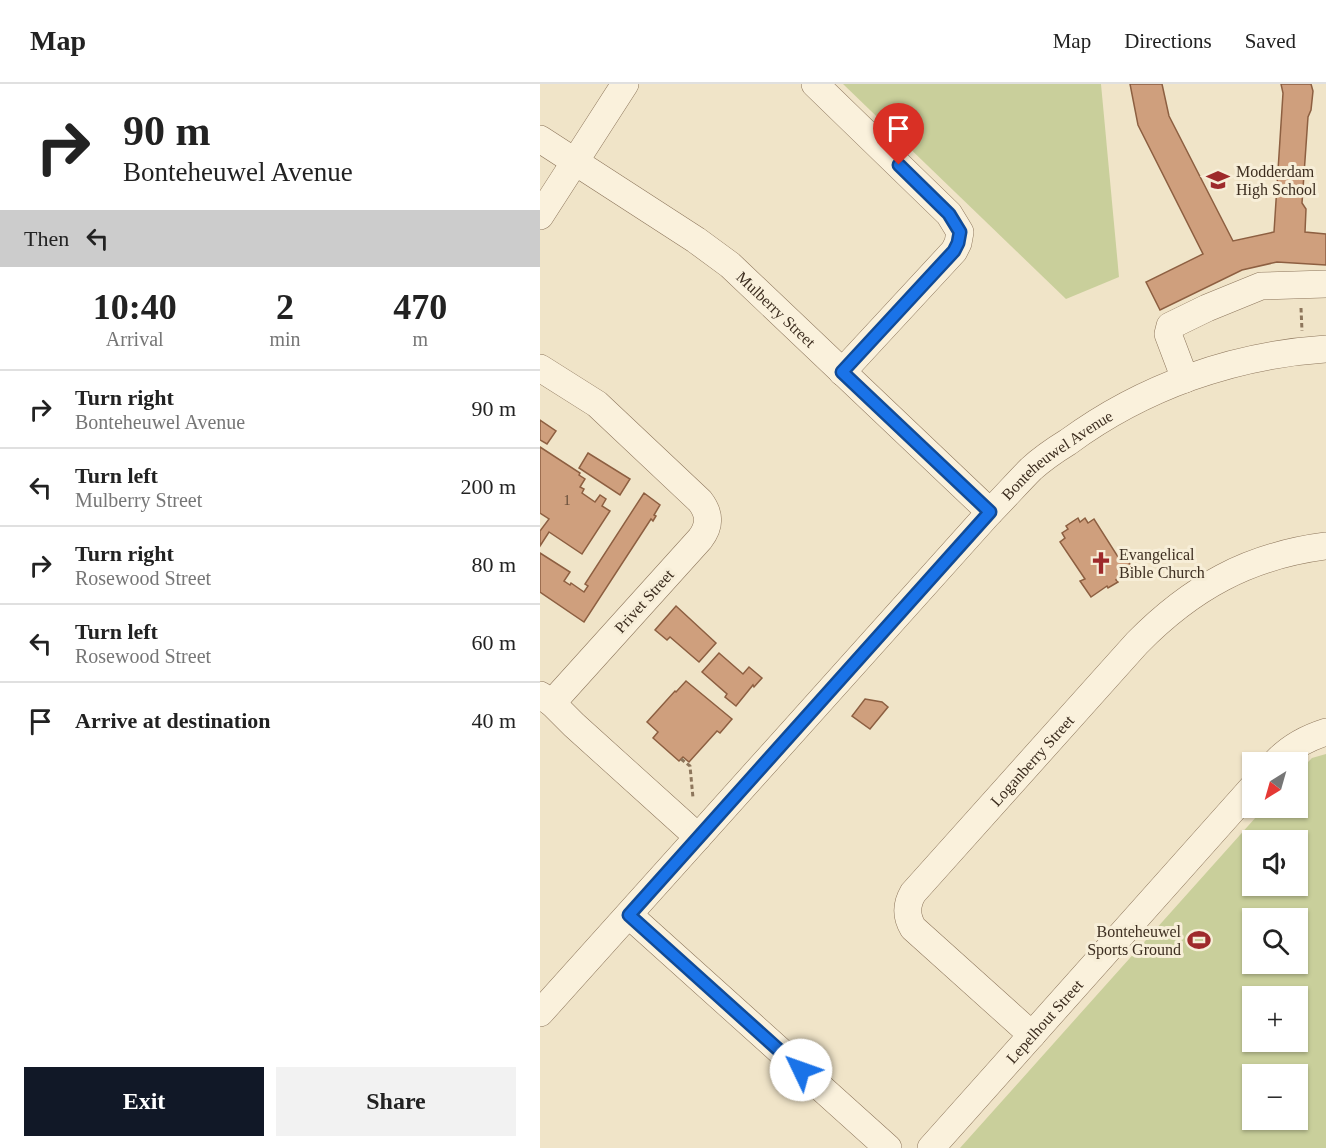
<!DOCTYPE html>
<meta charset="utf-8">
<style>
:root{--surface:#fff;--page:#f2f2f2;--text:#222;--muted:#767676;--line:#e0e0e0;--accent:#111827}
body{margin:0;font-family:Georgia,serif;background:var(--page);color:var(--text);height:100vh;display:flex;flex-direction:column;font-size:22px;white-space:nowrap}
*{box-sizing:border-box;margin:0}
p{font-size:20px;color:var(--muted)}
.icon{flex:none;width:33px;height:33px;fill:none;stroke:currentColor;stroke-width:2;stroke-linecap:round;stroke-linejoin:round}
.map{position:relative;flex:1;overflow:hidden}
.sheet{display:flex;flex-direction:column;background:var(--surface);width:540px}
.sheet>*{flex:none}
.top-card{background:#fff;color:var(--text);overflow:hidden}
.needle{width:39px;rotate:217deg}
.fabs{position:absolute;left:702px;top:668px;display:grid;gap:12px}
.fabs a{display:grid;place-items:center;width:66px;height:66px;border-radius:0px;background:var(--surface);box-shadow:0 2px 4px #0004;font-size:30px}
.pin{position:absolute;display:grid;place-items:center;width:51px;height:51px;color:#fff;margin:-62px -26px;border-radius:50% 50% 50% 0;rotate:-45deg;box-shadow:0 0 6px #0007}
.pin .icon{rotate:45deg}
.me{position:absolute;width:66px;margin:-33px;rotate:312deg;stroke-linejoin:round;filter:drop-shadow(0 0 4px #0008)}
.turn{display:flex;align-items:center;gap:21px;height:126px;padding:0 24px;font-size:27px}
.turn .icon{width:78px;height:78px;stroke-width:2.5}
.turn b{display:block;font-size:42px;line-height:51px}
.then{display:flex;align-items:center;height:57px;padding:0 24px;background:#0003;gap:12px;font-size:22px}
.eta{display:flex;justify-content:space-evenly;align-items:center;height:102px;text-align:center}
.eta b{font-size:36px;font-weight:700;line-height:42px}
.action{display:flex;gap:12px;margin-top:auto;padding:12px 24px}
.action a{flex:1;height:69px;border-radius:0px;background:var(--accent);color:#fff;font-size:24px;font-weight:700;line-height:69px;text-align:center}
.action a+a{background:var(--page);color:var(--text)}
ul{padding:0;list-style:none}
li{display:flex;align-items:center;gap:18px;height:78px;padding:0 24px;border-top:2px solid var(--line)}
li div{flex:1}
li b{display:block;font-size:22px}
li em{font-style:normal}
header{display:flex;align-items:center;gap:36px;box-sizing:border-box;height:84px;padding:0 30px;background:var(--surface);border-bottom:2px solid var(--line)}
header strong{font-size:28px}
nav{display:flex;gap:33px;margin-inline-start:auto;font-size:21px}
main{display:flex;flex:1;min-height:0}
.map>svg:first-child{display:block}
.green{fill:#c9cf9b;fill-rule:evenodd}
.building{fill:#cf9f7d;stroke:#8d5f41;stroke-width:1.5}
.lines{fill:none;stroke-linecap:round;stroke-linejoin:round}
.minor-casing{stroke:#8d765c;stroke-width:28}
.path{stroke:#8d765c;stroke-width:3;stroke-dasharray:4.5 3;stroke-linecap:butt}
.minor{stroke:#faf1dc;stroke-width:27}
.route-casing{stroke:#114b97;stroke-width:15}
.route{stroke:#1a73e8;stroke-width:10}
.labels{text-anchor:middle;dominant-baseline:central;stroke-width:6;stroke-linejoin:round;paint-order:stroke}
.number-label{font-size:14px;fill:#624a37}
.poi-label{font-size:16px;fill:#3d2e20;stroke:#f7eed8;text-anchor:start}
.street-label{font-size:16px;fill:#3d2e20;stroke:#f7eed8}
</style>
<header>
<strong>Map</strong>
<nav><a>Map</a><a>Directions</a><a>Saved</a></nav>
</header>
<main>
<section class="sheet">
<div class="top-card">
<div class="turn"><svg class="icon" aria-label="right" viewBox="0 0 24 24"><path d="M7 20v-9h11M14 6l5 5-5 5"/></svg><div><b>90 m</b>Bonteheuwel Avenue</div></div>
<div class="then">Then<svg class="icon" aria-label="left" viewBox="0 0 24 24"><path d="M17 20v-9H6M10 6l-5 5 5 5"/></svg></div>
</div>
<div class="eta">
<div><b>10:40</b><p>Arrival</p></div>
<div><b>2</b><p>min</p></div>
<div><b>470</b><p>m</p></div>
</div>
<ul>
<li><svg class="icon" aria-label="right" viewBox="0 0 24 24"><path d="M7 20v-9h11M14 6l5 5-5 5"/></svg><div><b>Turn right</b><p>Bonteheuwel Avenue</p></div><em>90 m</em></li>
<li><svg class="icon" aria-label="left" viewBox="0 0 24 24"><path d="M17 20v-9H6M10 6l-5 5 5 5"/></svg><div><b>Turn left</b><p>Mulberry Street</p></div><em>200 m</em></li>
<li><svg class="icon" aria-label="right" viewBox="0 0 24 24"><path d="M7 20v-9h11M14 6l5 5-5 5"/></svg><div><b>Turn right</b><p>Rosewood Street</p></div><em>80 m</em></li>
<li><svg class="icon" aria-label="left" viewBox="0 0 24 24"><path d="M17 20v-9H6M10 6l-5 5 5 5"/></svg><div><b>Turn left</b><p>Rosewood Street</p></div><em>60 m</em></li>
<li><svg class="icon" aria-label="arrive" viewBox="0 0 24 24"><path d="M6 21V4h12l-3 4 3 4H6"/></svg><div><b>Arrive at destination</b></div><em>40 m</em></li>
</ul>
<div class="action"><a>Exit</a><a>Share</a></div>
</section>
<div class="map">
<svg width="786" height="1064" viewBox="0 0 786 1064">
<rect width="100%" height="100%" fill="#f0e4c8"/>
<!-- green -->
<g class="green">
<path d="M303 0H561L579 193 526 215Z"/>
<path d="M786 670V1064H420L725 723H758V688L772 674ZM712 756H758V801H712ZM712 834H758V879H712ZM712 912H758V957H712ZM712 990H758V1035H712Z"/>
</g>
<!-- building -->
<g class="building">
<path d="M590 0H622L629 32 693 157 734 148 743 9 741 0H771L773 7 771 26 768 33 762 119 766 125 765 148 786 150V181L737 178 702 186 620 226 606 198 663 170 598 41Z"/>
<path d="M0 336 16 347 7 360 0 356Z"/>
<path d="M0 363 40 389 39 391 45 395 40 403 44 405 42 409 55 418 60 411 66 415 62 422 70 427 42 470 9 448 0 462V447L9 435 0 429Z"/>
<path d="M48 369 90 395 80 411 39 384Z"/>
<path d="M104 409 120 421 114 431 116 432 113 437 111 435 44 538 0 508V469L30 488 24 497 30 501 31 499 44 508 48 502 45 500Z"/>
<path d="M538 434 540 438 545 434 548 439 554 435 578 473 583 469 593 485 576 496 578 498 568 504 567 502 551 513 540 497 545 495 520 458 525 454 522 449 528 445 526 442Z"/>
<path d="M136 522 176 559 159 578 130 553 127 556 115 546Z"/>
<path d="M179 569 203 590 209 583 222 594 214 603 213 601 196 622 185 613 187 610 162 588Z"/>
<path d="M146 597 192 635 180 649 177 647 149 678 143 673 139 677 113 654 118 648 107 638 135 607 136 608Z"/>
<path d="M325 615 342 618 348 623 330 645 312 632Z"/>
</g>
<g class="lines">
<!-- minor casing -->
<g class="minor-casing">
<g id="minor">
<path d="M275 0 409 130 420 148 418 159 414 167 302 288"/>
<path id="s1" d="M0 55 156 156 190 181 450 428"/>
<path d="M0 132 85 0"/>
<path d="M0 284 57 320 160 417C170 430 170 442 160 455L12 619"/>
<path d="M645 295 628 250 630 242 667 224 721 202 786 200"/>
<path d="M0 611 12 619 34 641 158 753"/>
<path d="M736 678C750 663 767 654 786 648"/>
<path d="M89 831 348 1064"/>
<path id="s2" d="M0 929 450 428C464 414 477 399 491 385 502 375 515 366 528 358 603 303 693 271 786 265"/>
<path id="s3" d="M492 951 373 844C366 832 366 821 373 809L597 559C651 504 708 472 786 462"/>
<path id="s4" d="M391 1064 712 704"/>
</g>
</g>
<!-- path -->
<g class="path">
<path d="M761 224 762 247"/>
<path d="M141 675 150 682 153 714"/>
</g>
<!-- minor -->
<use href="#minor" class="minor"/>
</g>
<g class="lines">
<!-- route casing -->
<g class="route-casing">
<path id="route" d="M261 986 89 831 450 428 302 288 414 167 418 159 420 148 409 130 359 81"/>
</g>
<!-- route -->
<use href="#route" class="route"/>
</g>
<!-- icons -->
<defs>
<g id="school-bare" transform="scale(1.8)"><path d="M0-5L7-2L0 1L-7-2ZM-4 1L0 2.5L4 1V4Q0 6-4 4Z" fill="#9e2a2b" stroke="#f7eed8" stroke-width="2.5" paint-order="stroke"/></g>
<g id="church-bare" transform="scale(1.8)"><path d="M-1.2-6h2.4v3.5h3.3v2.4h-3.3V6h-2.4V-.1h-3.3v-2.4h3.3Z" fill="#9e2a2b" stroke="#f7eed8" stroke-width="2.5" paint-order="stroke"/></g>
<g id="stadium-bare" transform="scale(1.8)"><path d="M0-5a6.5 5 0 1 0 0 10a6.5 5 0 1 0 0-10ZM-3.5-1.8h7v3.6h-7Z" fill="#9e2a2b" stroke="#f7eed8" stroke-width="2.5" paint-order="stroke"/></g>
</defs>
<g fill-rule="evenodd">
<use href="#school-bare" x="678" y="96"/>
<use href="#church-bare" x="561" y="479"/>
<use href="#stadium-bare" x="659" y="856"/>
</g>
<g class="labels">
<!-- number labels -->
<g class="number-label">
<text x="27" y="416">1</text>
</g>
<!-- poi labels -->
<g class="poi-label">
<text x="696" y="87">Modderdam<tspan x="696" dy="18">High School</tspan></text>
<text x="579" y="470">Evangelical<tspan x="579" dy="18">Bible Church</tspan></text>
<text x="641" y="847" text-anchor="end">Bonteheuwel<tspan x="641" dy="18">Sports Ground</tspan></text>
</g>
<!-- street labels -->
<g class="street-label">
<text stroke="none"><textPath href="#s1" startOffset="292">Mulberry Street</textPath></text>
<text stroke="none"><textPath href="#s2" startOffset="762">Bonteheuwel Avenue</textPath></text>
<text transform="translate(104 517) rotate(-48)">Privet Street</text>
<text stroke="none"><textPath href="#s3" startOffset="375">Loganberry Street</textPath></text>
<text stroke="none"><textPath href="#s4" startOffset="170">Lepelhout Street</textPath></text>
</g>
</g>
</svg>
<div class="fabs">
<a><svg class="needle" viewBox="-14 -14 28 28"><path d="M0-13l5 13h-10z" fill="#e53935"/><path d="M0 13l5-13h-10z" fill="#767676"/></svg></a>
<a><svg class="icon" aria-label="sound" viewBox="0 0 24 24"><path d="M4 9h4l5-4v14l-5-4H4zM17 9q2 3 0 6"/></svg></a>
<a><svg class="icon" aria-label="search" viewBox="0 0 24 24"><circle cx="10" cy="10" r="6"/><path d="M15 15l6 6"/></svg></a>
<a>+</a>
<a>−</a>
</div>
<div class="pin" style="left:359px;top:81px;background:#d93025"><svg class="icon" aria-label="arrive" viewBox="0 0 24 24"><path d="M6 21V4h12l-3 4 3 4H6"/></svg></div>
<svg class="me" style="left:261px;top:986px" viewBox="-20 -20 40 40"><circle r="19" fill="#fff"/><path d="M0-13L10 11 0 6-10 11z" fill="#1a73e8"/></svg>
</div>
</main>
